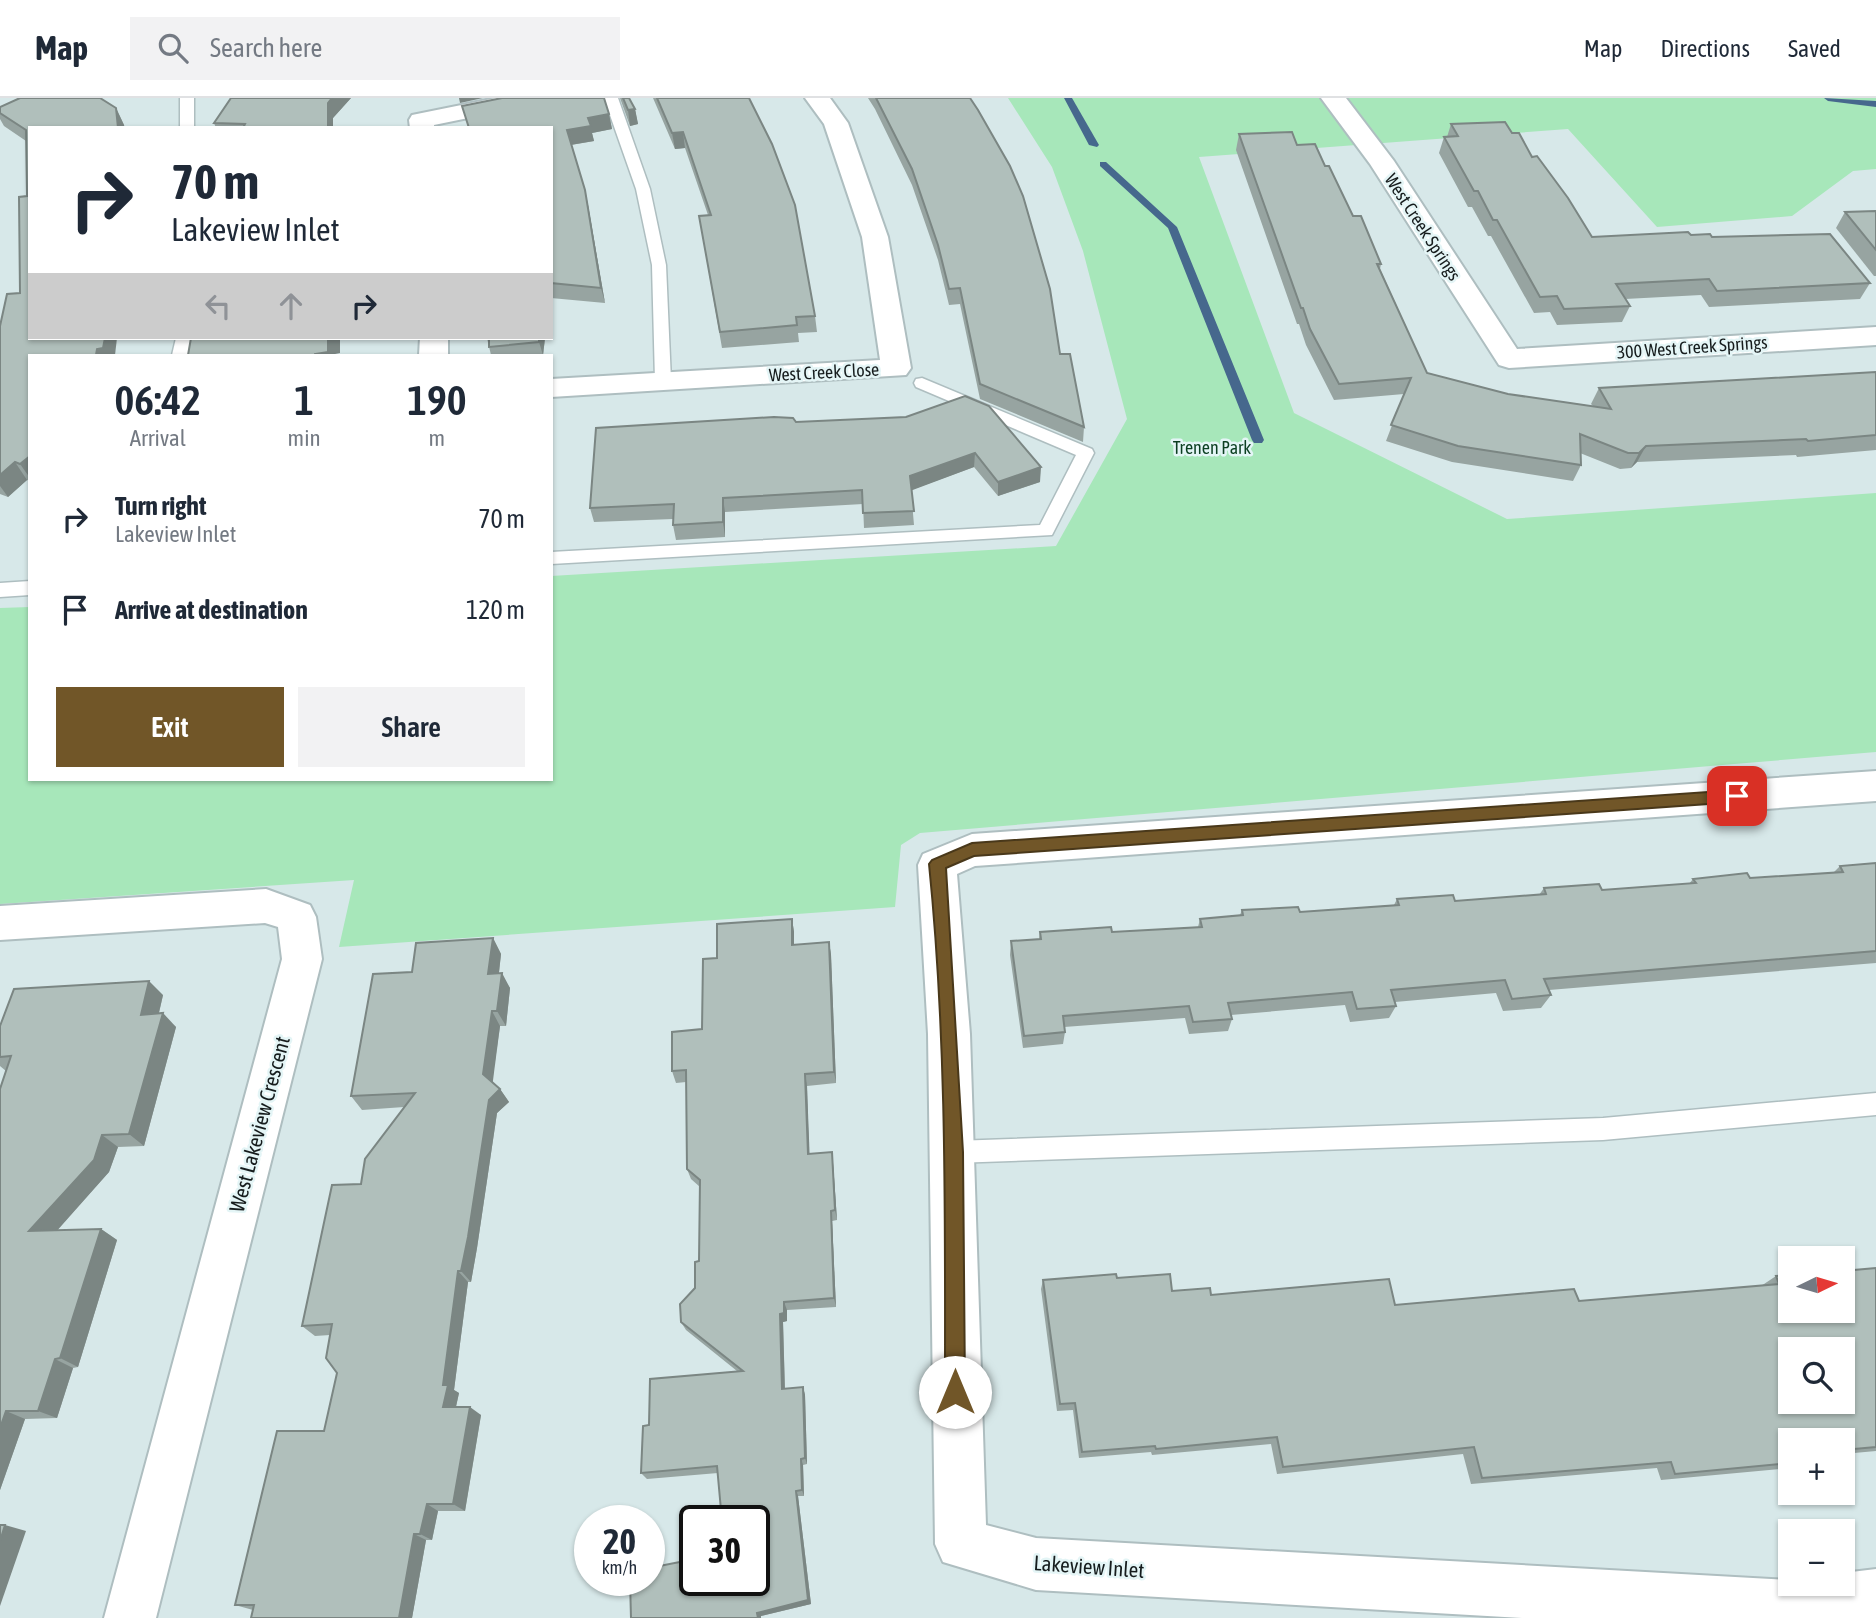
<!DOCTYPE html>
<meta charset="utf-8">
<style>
:root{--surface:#fff;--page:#f2f2f3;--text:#1f2937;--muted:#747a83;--line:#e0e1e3;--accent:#715628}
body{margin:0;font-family:"Asap Condensed",sans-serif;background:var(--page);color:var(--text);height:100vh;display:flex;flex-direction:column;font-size:26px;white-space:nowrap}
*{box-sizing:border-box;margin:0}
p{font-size:23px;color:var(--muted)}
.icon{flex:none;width:38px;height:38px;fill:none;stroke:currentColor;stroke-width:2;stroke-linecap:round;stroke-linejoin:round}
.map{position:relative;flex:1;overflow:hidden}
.sheet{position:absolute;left:28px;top:256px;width:525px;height:427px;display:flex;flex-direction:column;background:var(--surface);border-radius:0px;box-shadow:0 2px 5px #0004}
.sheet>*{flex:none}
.hud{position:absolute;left:28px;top:28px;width:525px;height:214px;border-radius:0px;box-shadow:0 2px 5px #0004;background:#fff;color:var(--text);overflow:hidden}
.needle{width:46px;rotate:85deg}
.tools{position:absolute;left:1778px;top:1148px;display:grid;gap:14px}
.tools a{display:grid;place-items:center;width:77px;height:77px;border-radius:0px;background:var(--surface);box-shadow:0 2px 5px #0004;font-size:35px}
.speed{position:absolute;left:574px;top:1407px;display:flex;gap:14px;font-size:35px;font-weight:700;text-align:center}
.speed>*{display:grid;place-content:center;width:91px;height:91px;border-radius:50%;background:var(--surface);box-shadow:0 2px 5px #0004;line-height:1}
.speed small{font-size:18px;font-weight:400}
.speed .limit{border:4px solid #111;border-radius:10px;background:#fff;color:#111}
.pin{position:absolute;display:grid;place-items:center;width:60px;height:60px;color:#fff;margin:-30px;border-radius:14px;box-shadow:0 4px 10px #0006}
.me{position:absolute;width:77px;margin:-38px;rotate:0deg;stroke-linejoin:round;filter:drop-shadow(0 0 5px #0008)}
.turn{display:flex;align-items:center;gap:24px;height:147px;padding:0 28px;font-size:32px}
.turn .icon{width:91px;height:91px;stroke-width:2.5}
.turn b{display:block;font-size:49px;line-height:60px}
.lanes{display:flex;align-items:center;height:66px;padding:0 28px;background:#0003;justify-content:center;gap:35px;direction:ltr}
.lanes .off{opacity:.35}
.eta{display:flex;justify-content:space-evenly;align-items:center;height:119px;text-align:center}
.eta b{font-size:42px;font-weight:600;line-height:49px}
.cta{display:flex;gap:14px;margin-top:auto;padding:14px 28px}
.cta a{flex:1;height:80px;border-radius:0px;background:var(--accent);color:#fff;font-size:28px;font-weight:600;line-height:80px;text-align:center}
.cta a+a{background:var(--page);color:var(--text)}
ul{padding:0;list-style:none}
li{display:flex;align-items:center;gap:21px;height:91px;padding:0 28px}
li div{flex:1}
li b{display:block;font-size:26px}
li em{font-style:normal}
header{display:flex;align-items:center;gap:42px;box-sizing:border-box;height:98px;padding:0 35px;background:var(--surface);border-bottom:2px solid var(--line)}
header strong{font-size:33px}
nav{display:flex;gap:38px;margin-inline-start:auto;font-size:24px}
.search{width:490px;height:63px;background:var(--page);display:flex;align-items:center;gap:18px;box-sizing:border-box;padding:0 24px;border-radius:0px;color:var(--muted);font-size:26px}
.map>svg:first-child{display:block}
.green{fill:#a7e7ba}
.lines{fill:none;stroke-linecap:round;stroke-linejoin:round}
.stream{fill:#46688d;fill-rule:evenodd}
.service-casing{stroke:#aebec0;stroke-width:3}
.minor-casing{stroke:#aebec0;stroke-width:4}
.service{fill:#fff;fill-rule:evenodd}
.minor{fill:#fff;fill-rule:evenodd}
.wall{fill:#97a4a1}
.shaded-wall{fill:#7b8683}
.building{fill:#b0bfbb;stroke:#7b8683;stroke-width:2;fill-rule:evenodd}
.route{fill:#715628;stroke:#49381a;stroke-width:2}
.labels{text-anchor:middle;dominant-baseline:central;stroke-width:5;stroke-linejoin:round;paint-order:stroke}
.far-street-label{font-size:18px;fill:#161c1d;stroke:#e4f5f6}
.far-park-label{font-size:18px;fill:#0b3f21;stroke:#e4f5f6}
.street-label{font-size:21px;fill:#161c1d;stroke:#e4f5f6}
</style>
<header>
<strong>Map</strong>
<div class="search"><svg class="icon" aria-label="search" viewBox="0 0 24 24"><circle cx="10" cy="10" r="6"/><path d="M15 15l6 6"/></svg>Search here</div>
<nav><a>Map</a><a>Directions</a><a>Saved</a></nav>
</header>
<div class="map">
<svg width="1876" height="1520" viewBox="0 0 1876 1520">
<rect width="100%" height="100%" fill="#d7e8e9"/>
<!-- green -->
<path class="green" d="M1008 0H1876V71L1853 73 1792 118 1657 129 1568 31 1199 59 1294 315 1507 421 1876 395V654L920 735 901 747 895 809 339 849 354 782 0 806V510L30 509V681H551V478L1056 448 1127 321 1083 153 1052 69Z"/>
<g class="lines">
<!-- stream -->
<g class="stream">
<path d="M1064 0H1072L1099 47 1097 49 1089 47Z"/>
<path d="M1824 0 1876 3V9L1828 3Z"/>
<path d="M1100 64H1106L1177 129 1264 342 1262 345H1254L1252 342 1168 130 1100 68Z"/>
</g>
<!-- service casing -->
<g class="service-casing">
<g id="service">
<rect x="180" y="0" width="14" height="30"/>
<path d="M604 0H618L650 91 666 167 671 283 663 288 655 283 652 167 636 91Z"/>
<path d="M176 240H192L188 257H172Z"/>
<path d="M922 280 1092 351 1094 355 1052 437 551 466V454L1040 427 1076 357 916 289 914 285 916 281Z"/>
<path d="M30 483V497L0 499V485Z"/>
<path d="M1876 995V1017L1603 1042 954 1065 946 1062 942 1054 946 1046 954 1043 1603 1020Z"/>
</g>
</g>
<!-- minor casing -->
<g class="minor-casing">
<g id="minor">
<path d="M496 0H545L542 5 434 27V30H410L409 22 412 17Z"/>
<path d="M805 0H830L848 25 888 139 911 270 906 277 551 299V281L880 262 862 139 824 26Z"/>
<path d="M1321 0H1346L1394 63 1517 251 1876 229V247L1509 270 1499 267 1370 66Z"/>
<path d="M420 240H448V257H419Z"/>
<path d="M1876 673V703L975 768 957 776 970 936 986 1427 1036 1440 1790 1482V1486H1843V1475L1876 1471V1520H1522L1036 1492 943 1464 935 1446 928 936 918 767 923 756 972 736Z"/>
<path d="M266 791 310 807 316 819 322 861 156 1520H104L282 861 278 829 265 825 0 842V808Z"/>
</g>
</g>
<!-- service -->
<use href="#service" class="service"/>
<!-- minor -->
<use href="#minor" class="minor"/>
</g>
<!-- wall -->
<g class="wall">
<path d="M231 0H351L333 20V30H216L214 25Z"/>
<path d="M620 0H629L635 11 638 26 630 28Z"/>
<path d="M653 0H749L815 218 817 234 798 235 799 244 722 250 699 118 708 117 685 50 675 51Z"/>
<path d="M868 0H970L1060 256 1084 329 1083 344 980 301 960 206 949 207 938 162 912 87 875 11Z"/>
<path d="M0 9 116 10 124 27 30 257V383L27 382 8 399 0 396V228L20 195 27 98 26 43 4 28 0 21Z"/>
<path d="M609 16 612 31 592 35 594 43 571 47 588 107 605 205 551 200V30Z"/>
<path d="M1451 26 1512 35 1532 59 1592 139 1691 137 1712 139 1870 185 1860 201 1709 209 1701 197 1625 201 1630 208 1622 224 1557 227 1550 214 1534 215 1491 138H1488L1472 109H1468L1439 55 1444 39H1447Z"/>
<path d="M1239 36 1297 47 1325 68 1381 166 1380 171 1427 275 1508 296 1593 308 1591 306 1599 290 1876 274V352L1797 359 1796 357 1637 364 1631 370 1620 371 1580 355 1581 367 1573 383 1452 364 1386 343 1404 296 1334 302 1306 247 1299 226H1297L1236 52Z"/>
<path d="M1876 113V178H1874L1836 130 1845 114Z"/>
<path d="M487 240H545L543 257H491Z"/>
<path d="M906 319 1040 384 998 398 974 369 911 392 914 427 864 430 863 406 725 414V439L676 442 673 427V421L594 424 590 410 796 324Z"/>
<path d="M1876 765V865L1549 892 1551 897 1541 910 1503 913 1496 895 1395 904 1396 908 1389 920 1350 924 1345 907 1231 917 1232 921 1228 933 1189 936 1185 920 1064 929 1065 934 1063 946 1023 950 1010 857 1011 843 1039 841 1040 834H1112L1198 829 1200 821 1240 817 1242 812 1300 814 1394 807 1397 801 1455 803 1539 797 1544 790 1602 792 1689 786 1693 781 1750 780 1833 775 1840 768Z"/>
<path d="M792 821 794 834V847L829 844 831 857 836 985 807 988 809 1056 832 1054 833 1065 837 1122 832 1123 836 1209 787 1212V1223L783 1224 785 1291 803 1289 805 1297 807 1366 803 1367 804 1398H798L811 1506 761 1518V1520H631L754 1482 718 1375 647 1381 641 1375 649 1327 737 1273 686 1232 681 1224 695 1190 699 1163 700 1089 691 1081 687 1071 686 984 676 985 672 973 702 931 717 860Z"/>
<path d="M493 840 501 856 499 875 510 890 506 928H500L492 984 500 991 509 1004 497 1015 477 1150 471 1184H468L454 1292 459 1295 456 1309 481 1317 465 1413H438L432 1442H426L412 1520H251L253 1512 235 1507 324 1333 337 1275 330 1237 315 1238 302 1228 361 1086 404 1009 362 1012 351 998 412 874Z"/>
<path d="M163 897 159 915 176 929 144 1048 118 1049 109 1074 57 1132 101 1131 117 1142 78 1269 73 1270 57 1320 25 1321 0 1392 6 973 0 968V928Z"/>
<path d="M1876 1170V1353L1843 1356V1342H1790V1370L1661 1382 1657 1370 1471 1386 1463 1356 1277 1376 1271 1346 1152 1357 1151 1354 1079 1360 1073 1312 1057 1313 1041 1191 1043 1182 1117 1180 1172 1193 1211 1197 1395 1207 1579 1203 1761 1188 1776 1178Z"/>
</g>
<!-- shaded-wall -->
<g class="shaded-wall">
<path d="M332 0H351L333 20V30H328V5Z"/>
<path d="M459 0H483L460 5Z"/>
<path d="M116 10 124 27 125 30H118Z"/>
<path d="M635 11 638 26 630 28 628 12Z"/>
<path d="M609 16 612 31 592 35 594 43 570 47 567 32 588 20Z"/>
<path d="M683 34 685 50 675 51 672 35Z"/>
<path d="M585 92 588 107 605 205 601 190Z"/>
<path d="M105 240H117L115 257H96L97 251Z"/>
<path d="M328 240H340V255L335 256V257H315Z"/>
<path d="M539 240H545L543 257 539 244Z"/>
<path d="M1646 348 1637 364 1631 370 1639 355Z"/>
<path d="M975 355 974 369 910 393V378Z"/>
<path d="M30 358V380L20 366Z"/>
<path d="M15 364 27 382 8 399 0 388V377Z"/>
<path d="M1041 369 1040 384 998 398V384Z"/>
<path d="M723 400 725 414V439L723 424Z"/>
<path d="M792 821 794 834V860L792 847Z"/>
<path d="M493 840 501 856 497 891 488 876Z"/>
<path d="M829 844 831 857 836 985 834 974Z"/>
<path d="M502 875 510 890 506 928 497 913Z"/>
<path d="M149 883 163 897 155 931 141 917Z"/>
<path d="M492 913 500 928 492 990 483 976Z"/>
<path d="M163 915 176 929 144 1048 129 1036Z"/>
<path d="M805 976 807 988 810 1067 808 1056Z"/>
<path d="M500 991 509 1004 497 1015 477 1150 471 1184 461 1173 489 1002Z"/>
<path d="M102 1037 118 1049 109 1074 47 1144 29 1133Z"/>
<path d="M832 1054 833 1065 837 1122 835 1112Z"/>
<path d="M831 1113 832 1123 836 1209 834 1200Z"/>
<path d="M101 1131 117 1142 78 1269 60 1260Z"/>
<path d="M458 1173 468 1184 454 1292 459 1295 454 1317 443 1309V1287Z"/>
<path d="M784 1204 787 1212V1223L783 1224 785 1299 782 1291 780 1216Z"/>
<path d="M55 1261 73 1270 57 1320 38 1313Z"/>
<path d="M803 1289 805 1297 807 1366 805 1360Z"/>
<path d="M470 1309 481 1317 465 1413 453 1406Z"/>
<path d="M6 1313 25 1321 0 1392V1330Z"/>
<path d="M801 1361 803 1367 804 1398 802 1392Z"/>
<path d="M796 1393 798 1398 811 1506 761 1518V1520H758L757 1515Z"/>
<path d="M427 1406 438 1413 432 1442 420 1436Z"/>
<path d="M5 1427 26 1433 0 1508V1443Z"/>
<path d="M414 1436 426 1442 412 1520H399Z"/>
</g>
<!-- building -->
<g class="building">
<path d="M20 0H100L116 10 118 30H30V240H105L103 250 97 251 96 257H30V358L20 366 15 364 0 377V228L7 196 20 195 19 99 27 98 26 32 0 15V9Z"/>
<path d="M231 0H332L328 5V30H243L245 26 214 25Z"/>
<path d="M502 0H604L609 16 588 20 591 28 567 32 585 92 601 190 551 185V30H469L462 8Z"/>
<path d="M623 0H629L635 11 628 12Z"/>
<path d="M657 0H749L772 46 795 107 815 218 796 219 797 227 720 234 699 118 711 117 683 34 672 35Z"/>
<path d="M876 0H970L978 12 1010 68 1023 98 1050 191 1060 256H1070L1084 329 980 286 960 190 949 191 938 147 912 71Z"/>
<path d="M1505 24 1512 35H1519L1532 59 1537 58 1568 100 1592 139 1688 134 1691 137 1710 136 1712 139 1830 136 1870 185 1717 193 1709 181 1616 186 1630 208 1564 211 1557 198 1540 199 1497 122H1493L1478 93H1474L1444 39 1458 38 1451 26Z"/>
<path d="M1292 34 1297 47 1315 46 1325 68H1329L1353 118H1361L1381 166H1377L1427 275 1508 296 1611 311 1599 290 1876 274V337L1808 343 1806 341 1646 348 1639 355H1628L1580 336 1581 367 1458 348 1391 327 1411 280 1339 286 1310 231 1303 210H1301L1239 36Z"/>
<path d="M1876 113V152L1845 114Z"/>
<path d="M191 240H333H328V254L315 256V257H188Z"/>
<path d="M489 240H539V244L489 249Z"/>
<path d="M965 298 989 308 1041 369 998 384 975 355 910 378 914 413 863 415 862 392 723 400V424L673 427 674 406 590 410 596 330 774 319 793 320 796 324 906 319Z"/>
<path d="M1876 765V853L1544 881 1551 897 1512 901 1505 882 1391 892 1396 908 1357 911 1352 894 1228 905 1232 921 1193 924 1189 908 1063 918 1065 934 1024 938 1011 843 1041 841 1040 834 1111 829 1112 834 1202 829 1200 821 1243 817 1242 812 1298 809 1300 814 1399 807 1397 801 1453 797 1455 803 1546 796 1544 790 1599 786 1602 792 1696 785 1693 781 1747 775 1750 780 1843 774 1840 768Z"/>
<path d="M792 821V847L829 844 834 974 805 976 808 1056 832 1054 835 1112 831 1113 834 1200 784 1204V1215L780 1216 782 1291 803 1289 805 1360 801 1361 802 1392 796 1393 808 1502 757 1515 758 1520H631L630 1482H649V1470L695 1461V1482H754V1423H722L717 1368 641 1375 643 1328 649 1327 650 1281 743 1273 681 1224 680 1206 695 1190V1164L699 1163 700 1082 687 1071 686 972 672 973V934L702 931 703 861 717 860V826Z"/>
<path d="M493 840 488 876 502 875 497 913H492L483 976 500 991 489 1002 468 1139 461 1173H458L443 1287H448L443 1309H470L453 1406H427L420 1436H414L399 1520H251L254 1507H235L277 1333H324L337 1275 326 1260 332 1226 302 1228 332 1087 361 1086 365 1061 415 995 351 998 373 876 412 874 416 845Z"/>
<path d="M149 883 141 917 163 915 129 1036 102 1037 94 1062 29 1133 101 1131 60 1260 55 1261 38 1313H6L0 1330V991L11 958 0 959V928L14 891Z"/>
<path d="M1876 1170V1349L1843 1352V1342H1790V1365L1675 1376 1671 1364 1482 1380 1474 1349 1283 1369 1277 1339 1156 1351 1155 1348 1082 1354 1075 1305 1060 1306 1043 1182 1116 1176 1117 1180 1170 1176 1172 1193 1210 1190 1211 1197 1389 1181 1395 1207 1574 1191 1579 1203 1779 1186 1776 1178 1790 1177V1213H1843V1173ZM1790 1251H1843V1304H1790Z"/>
<path d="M0 1427H5L0 1443Z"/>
</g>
<!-- route -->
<path class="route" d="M1737 692 1745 698 1737 704 974 758 946 770 963 1054 965 1294 962 1302 955 1305 948 1302 945 1294C945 1119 947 942 929 766L932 762 972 745Z"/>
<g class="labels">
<!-- far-street labels -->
<g class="far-street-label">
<text transform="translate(1423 129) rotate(57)">West Creek Springs</text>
<text transform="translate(1692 249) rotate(-4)">300 West Creek Springs</text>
<text transform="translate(824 274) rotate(-3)">West Creek Close</text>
</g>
<!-- far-park labels -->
<g class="far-park-label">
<text x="1212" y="349">Trenen Park</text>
</g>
<!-- street labels -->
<g class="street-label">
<text transform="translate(259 1026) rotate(-75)">West Lakeview Crescent</text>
<text transform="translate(1089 1468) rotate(4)">Lakeview Inlet</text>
</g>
</g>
</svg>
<div class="tools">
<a><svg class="needle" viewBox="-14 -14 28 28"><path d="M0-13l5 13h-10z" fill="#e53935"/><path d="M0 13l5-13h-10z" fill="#747a83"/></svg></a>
<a><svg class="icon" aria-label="search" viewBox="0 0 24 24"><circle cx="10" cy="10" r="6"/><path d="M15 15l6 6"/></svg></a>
<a>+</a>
<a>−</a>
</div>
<div class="speed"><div>20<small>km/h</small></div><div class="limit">30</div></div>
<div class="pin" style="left:1737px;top:698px;background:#d93025"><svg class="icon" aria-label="arrive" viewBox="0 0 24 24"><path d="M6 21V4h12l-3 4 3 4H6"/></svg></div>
<svg class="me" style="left:955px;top:1294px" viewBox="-20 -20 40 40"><circle r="19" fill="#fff"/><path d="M0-13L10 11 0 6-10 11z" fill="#715628"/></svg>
<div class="hud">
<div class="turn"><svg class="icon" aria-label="right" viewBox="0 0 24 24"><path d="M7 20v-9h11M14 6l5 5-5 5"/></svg><div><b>70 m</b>Lakeview Inlet</div></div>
<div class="lanes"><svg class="icon off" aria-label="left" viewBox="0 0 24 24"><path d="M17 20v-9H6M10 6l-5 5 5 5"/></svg><svg class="icon off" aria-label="ahead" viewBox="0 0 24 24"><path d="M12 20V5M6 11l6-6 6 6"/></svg><svg class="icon" aria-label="right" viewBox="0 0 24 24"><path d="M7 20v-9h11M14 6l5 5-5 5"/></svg></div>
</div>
<section class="sheet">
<div class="eta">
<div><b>06:42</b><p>Arrival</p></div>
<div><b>1</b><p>min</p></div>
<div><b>190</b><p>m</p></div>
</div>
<ul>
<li><svg class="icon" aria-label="right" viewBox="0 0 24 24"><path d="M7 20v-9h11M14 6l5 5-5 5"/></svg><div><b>Turn right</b><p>Lakeview Inlet</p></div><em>70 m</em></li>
<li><svg class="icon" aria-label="arrive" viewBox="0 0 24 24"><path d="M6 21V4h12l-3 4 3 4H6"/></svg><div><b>Arrive at destination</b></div><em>120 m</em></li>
</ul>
<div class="cta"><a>Exit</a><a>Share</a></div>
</section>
</div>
